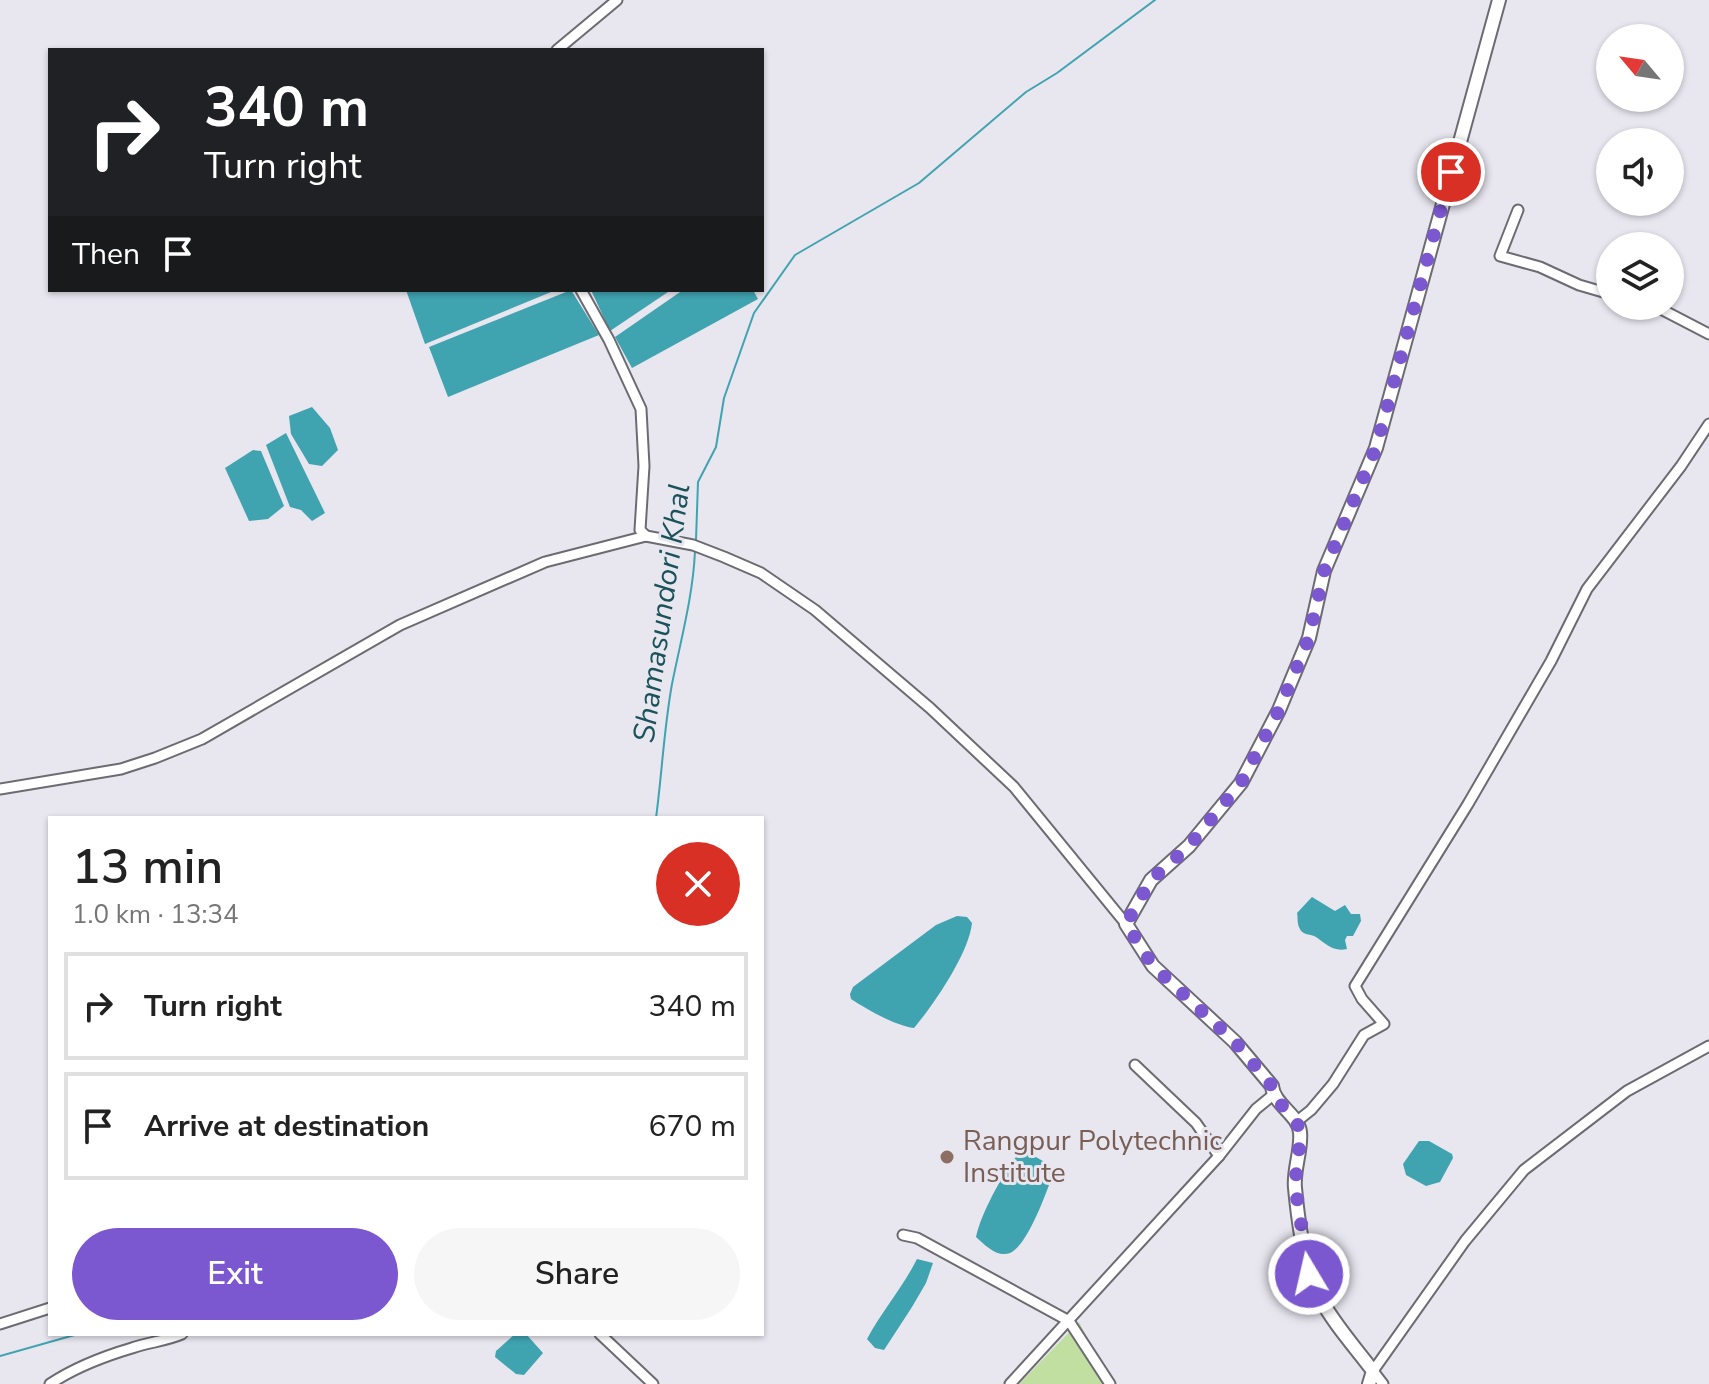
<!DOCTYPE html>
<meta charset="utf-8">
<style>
:root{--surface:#fff;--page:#f6f6f6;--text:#222;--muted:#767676;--line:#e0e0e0;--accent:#7b57d0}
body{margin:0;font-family:"Nunito Sans",sans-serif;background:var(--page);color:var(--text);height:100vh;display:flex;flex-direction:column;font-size:30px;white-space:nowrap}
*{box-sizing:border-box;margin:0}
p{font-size:26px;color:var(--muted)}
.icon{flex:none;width:44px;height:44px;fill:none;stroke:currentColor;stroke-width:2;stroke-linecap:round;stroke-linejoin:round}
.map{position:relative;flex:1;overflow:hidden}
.details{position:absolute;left:48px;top:816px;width:716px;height:520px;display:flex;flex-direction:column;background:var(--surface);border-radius:0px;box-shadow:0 2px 6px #0004}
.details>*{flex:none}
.guide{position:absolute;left:48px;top:48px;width:716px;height:244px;border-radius:0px;box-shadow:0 2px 6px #0004;background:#202124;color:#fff;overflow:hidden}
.needle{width:52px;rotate:299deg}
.tools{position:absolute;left:1596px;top:24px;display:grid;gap:16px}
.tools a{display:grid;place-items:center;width:88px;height:88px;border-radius:50%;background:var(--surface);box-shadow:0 2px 6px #0004;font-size:40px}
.pin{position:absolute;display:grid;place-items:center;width:68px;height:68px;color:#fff;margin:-34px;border:4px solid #fff;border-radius:50%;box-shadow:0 2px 8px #0007}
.me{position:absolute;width:88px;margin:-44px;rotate:351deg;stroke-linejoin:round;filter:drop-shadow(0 0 6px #0008)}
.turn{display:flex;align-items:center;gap:28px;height:168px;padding:0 24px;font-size:36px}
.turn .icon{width:104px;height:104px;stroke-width:2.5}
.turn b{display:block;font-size:56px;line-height:68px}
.then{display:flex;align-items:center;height:76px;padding:0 24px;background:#0003;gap:16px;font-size:30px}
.round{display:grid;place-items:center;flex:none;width:84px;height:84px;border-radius:42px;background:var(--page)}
.summary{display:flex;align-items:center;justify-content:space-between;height:136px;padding:0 24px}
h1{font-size:48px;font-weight:600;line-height:60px}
.button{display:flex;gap:16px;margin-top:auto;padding:16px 24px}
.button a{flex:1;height:92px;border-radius:48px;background:var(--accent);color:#fff;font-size:32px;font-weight:600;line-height:92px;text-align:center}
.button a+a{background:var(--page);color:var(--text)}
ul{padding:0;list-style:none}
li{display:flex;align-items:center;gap:24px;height:108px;margin:0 16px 12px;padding:0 8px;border:4px solid var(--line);border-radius:0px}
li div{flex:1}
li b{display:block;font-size:30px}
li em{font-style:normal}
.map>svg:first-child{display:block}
.green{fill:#c2dfa2}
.water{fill:#40a3b0}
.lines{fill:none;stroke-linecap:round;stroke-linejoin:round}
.stream{stroke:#40a3b0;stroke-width:2}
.minor-casing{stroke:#6c6b72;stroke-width:13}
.major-casing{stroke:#6c6b72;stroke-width:16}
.minor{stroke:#fff;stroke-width:9}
.major{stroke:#fff;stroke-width:12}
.route{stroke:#7b57d0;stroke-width:14;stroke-dasharray:0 25.2}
.education-dot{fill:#8d6e63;stroke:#e8e6ef;stroke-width:3}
.labels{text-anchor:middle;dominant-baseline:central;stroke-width:6;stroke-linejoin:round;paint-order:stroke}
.education-label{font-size:28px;fill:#785e54;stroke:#e8e6ef;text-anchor:start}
.water-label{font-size:30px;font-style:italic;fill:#1a525a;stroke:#e8e6ef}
</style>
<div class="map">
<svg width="1709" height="1384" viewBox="0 0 1709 1384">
<rect width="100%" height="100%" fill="#e8e6ef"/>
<!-- green -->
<path class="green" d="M1079 1322 1112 1384H1019Z"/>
<!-- water -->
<g class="water">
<path d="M406 290H556L425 344Z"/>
<path d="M571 290 599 335 448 397 429 347Z"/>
<path d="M591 290H671L610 331Z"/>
<path d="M683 290H753L758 299 632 368 615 337Z"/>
<path d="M312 407 330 428 338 450 322 466 309 464 291 434 289 416Z"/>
<path d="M286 433 325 513 312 521 301 510 290 507 266 445Z"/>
<path d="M253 450 261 451 284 506 268 519 249 521 225 468Z"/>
<path d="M1312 897 1335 911 1345 905 1351 914H1360L1361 921 1353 936H1347L1345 940 1347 949C1333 952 1326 944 1316 937 1309 933 1302 936 1299 927 1297 922 1298 917 1297 913Z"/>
<path d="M957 916 967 917 972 923C969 953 934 1004 914 1028 896 1026 868 1010 851 999L850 994 853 987 936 925Z"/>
<path d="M1419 1141H1429L1452 1154 1453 1158 1440 1182 1426 1186 1406 1175 1403 1164Z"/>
<path d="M1022 1149 1055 1168C1049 1186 1028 1246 1010 1253 997 1258 985 1245 976 1237 982 1210 1005 1170 1022 1149Z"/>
<path d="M917 1259 933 1263 926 1283 912 1307 884 1350 875 1348 867 1339C882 1311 903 1287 917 1259Z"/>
<path d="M515 1334H526L543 1353 524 1375 516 1374 495 1357 496 1351Z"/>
</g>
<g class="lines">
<!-- stream -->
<g class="stream">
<path d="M696 540 698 482 716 447 724 398 754 313 795 255 919 183 1026 92 1057 73 1155 0"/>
<path d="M656 818C662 773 664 728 672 684 681 639 693 596 695 551"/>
<path d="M0 1356 78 1334"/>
</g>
<!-- minor casing -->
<g class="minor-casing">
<g id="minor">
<path d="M557 50 617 0"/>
<path d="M1518 210 1500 256 1540 267 1579 285 1610 294"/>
<path d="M581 290 609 340 641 409 644 466 640 530 646 536"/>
<path d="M1655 306 1709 334"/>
<path d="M0 789 121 769 155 758 202 739 400 625 545 562 646 536 693 545 724 557 761 573 815 610 930 708 1014 787 1126 924"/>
<path d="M1135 1065 1196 1123 1219 1156"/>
<path d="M1296 1122 1311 1110 1333 1084 1364 1035 1384 1024 1362 999 1355 986 1468 804 1551 661 1587 589 1681 466 1709 424"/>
<path d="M903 1235 917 1238 1069 1321 1110 1384"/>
<path d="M0 1324 50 1308"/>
<path d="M600 1334 653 1384"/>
<path d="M50 1384C74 1368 105 1356 132 1348 149 1342 166 1341 182 1334"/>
<path d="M1010 1384 1219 1156 1256 1109 1273 1095"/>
<path d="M1383 1384 1373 1371 1465 1241 1524 1170 1627 1091 1709 1046"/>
</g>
</g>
<!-- major casing -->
<g class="major-casing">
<path id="major" d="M1369 1384 1373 1371C1355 1347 1333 1323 1319 1296 1304 1268 1298 1220 1295 1188 1293 1170 1302 1150 1300 1132 1298 1114 1274 1105 1272 1086L1235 1042 1153 966 1126 924 1151 880 1189 846 1241 783 1279 710 1309 638 1324 571 1376 448 1499 0"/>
</g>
<!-- minor -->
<use href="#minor" class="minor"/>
<!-- major -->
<use href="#major" class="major"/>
</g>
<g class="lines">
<!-- route -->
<path class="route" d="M1309 1274 1295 1185 1301 1131 1296 1122 1273 1095 1272 1086 1235 1042 1153 966 1126 924 1151 880 1189 846 1241 783 1279 710 1309 638 1324 571 1376 448 1451 172"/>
</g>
<!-- markers -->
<circle class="education-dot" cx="947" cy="1157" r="8"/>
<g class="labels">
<!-- education labels -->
<g class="education-label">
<text x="963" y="1141">Rangpur Polytechnic<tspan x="963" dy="32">Institute</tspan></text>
</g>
<!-- water labels -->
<g class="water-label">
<text transform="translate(662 613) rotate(-82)">Shamasundori Khal</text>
</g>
</g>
</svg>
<div class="tools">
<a><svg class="needle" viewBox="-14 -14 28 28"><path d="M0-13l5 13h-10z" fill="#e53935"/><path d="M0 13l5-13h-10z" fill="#767676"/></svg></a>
<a><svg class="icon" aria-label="sound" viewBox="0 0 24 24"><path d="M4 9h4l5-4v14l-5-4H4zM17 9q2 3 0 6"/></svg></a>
<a><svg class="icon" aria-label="layers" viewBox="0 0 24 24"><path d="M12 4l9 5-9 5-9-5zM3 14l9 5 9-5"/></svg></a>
</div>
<div class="pin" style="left:1451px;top:172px;background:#d93025"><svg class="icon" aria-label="arrive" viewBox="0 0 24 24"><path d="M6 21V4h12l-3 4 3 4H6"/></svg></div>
<svg class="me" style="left:1309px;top:1274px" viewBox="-20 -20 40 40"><circle r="17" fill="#7b57d0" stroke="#fff" stroke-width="3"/><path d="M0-11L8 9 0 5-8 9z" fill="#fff"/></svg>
<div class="guide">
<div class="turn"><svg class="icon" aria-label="right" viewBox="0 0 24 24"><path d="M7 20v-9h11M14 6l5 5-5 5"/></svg><div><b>340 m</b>Turn right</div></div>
<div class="then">Then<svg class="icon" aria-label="arrive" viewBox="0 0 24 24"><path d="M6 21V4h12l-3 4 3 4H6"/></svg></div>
</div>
<section class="details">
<div class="summary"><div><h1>13 min</h1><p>1.0 km · 13:34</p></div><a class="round" style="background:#d93025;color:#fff"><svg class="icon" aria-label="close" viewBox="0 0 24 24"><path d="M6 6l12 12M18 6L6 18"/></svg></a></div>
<ul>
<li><svg class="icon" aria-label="right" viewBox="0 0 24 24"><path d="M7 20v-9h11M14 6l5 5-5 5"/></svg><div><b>Turn right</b></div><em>340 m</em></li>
<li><svg class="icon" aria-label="arrive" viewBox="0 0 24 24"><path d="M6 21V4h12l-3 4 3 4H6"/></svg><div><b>Arrive at destination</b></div><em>670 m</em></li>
</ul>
<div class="button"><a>Exit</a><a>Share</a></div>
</section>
</div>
